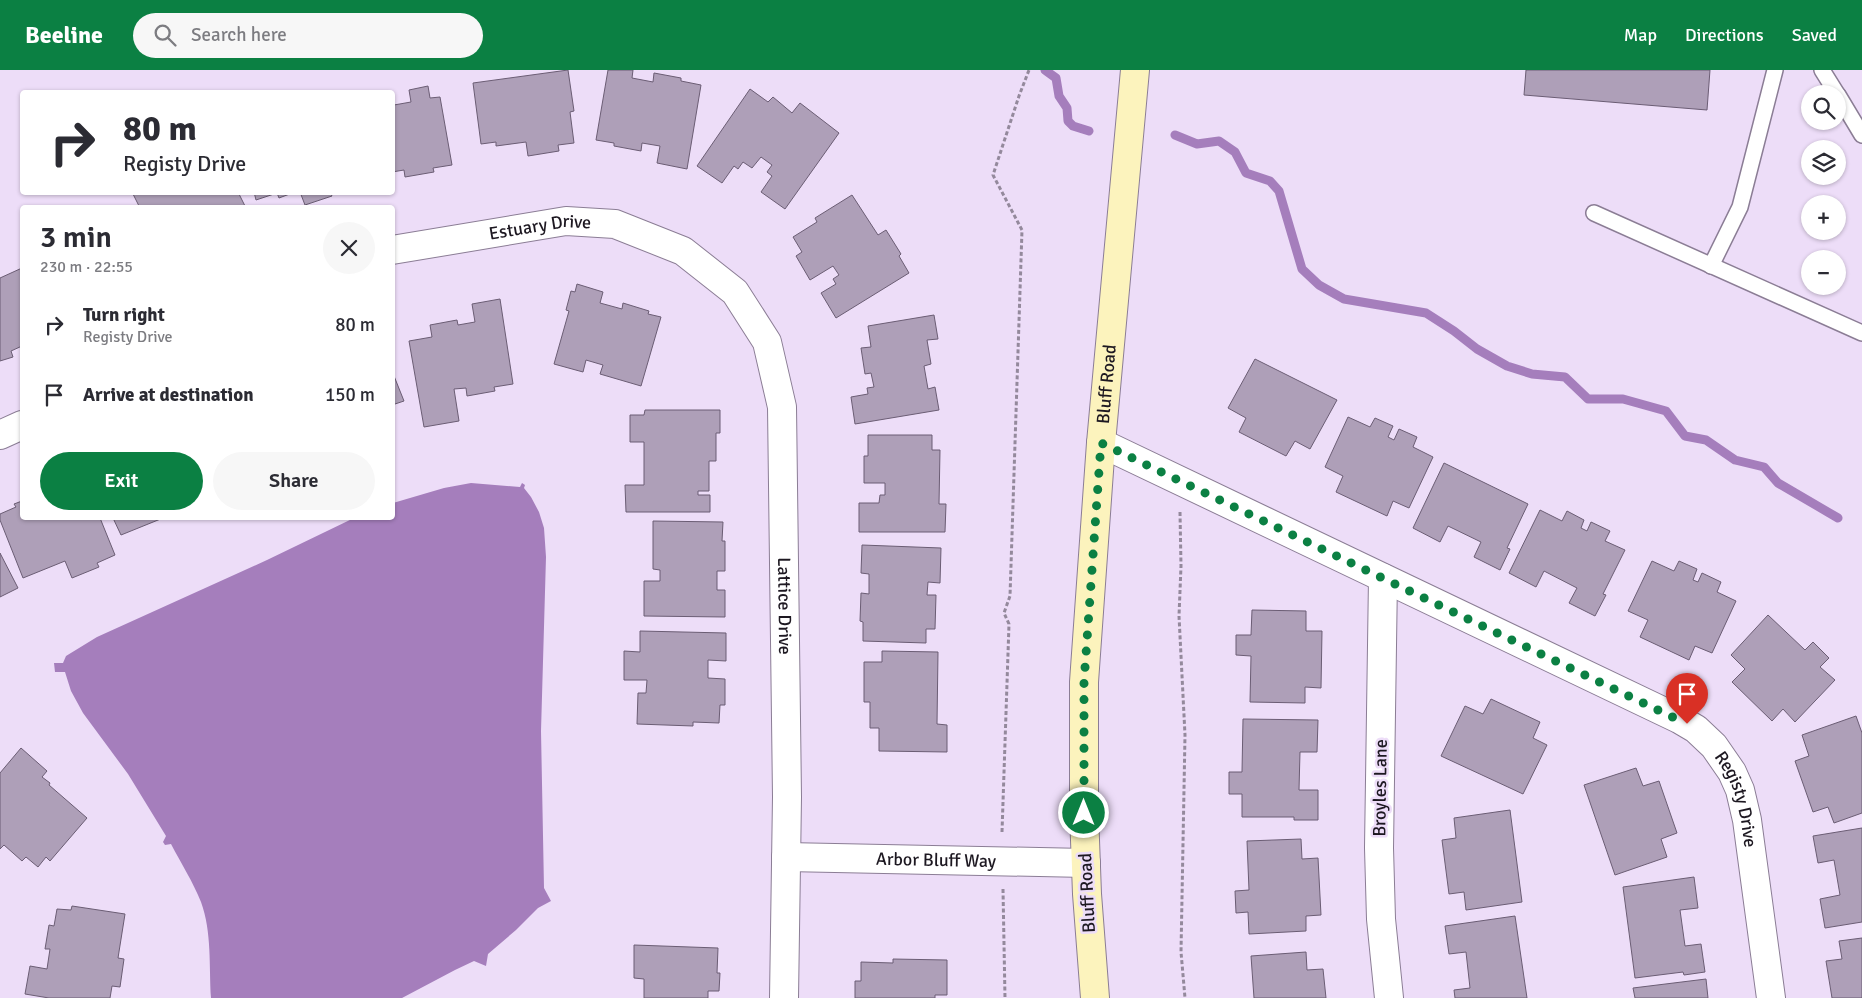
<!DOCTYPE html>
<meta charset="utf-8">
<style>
:root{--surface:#fff;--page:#f7f7f7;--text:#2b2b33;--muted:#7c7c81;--accent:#0b8043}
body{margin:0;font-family:Signika,sans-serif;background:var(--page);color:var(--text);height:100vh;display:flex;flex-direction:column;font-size:19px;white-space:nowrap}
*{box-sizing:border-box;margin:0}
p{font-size:16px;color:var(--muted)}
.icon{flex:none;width:28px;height:28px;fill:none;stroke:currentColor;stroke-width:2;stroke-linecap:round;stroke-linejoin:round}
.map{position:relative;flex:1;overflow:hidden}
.sheet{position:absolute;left:20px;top:135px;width:375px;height:315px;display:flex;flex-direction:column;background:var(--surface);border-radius:5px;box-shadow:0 1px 4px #0004}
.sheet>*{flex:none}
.top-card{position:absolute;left:20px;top:20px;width:375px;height:105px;border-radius:5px;box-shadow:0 1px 4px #0004;background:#fff;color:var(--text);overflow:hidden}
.fabs{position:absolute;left:1801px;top:15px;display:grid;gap:10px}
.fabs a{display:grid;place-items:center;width:45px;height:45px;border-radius:50%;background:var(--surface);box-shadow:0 1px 4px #0004;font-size:25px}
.pin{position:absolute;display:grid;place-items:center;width:42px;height:42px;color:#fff;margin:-51px -21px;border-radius:50% 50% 50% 0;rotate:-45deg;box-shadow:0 0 5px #0007}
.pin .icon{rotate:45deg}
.me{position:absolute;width:55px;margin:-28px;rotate:0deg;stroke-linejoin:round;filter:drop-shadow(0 0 4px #0008)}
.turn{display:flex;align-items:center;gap:18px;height:105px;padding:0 20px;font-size:22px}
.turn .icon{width:65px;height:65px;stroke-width:2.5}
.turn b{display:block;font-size:35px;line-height:42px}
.round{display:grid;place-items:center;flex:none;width:52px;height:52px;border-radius:26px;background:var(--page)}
.summary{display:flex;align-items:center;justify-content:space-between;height:85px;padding:0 20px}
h1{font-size:30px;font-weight:600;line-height:38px}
.primary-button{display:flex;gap:10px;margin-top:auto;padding:10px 20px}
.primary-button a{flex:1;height:58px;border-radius:30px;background:var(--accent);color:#fff;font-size:20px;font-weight:600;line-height:58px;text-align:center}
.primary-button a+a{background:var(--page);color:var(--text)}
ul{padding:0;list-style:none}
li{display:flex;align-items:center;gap:15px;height:70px;padding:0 20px}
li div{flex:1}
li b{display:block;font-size:19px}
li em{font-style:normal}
header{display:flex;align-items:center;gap:30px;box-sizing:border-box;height:70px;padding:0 25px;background:var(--accent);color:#fff}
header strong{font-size:24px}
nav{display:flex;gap:28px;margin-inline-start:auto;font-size:18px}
.search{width:350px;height:45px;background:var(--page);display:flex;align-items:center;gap:12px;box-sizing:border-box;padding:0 18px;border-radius:28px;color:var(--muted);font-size:19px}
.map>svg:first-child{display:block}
.water{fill:#a57ebc}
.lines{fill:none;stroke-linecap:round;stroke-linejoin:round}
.stream{stroke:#a57ebc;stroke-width:9}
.building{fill:#ae9fb8;stroke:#6b5d74}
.lane-casing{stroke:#8b7d95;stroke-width:18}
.street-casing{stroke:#8b7d95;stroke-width:30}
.secondary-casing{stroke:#8b7d95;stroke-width:30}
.path{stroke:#94899c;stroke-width:3;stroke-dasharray:4 2.5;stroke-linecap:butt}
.lane{stroke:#fff;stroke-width:15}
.street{stroke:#fff;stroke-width:28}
.secondary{stroke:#fcf3bd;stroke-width:28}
.route{stroke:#0b8043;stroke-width:9;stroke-dasharray:0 16.2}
.labels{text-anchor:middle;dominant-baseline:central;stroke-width:5;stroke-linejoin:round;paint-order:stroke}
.street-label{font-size:18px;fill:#1d1821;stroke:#edddf8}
</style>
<header>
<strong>Beeline</strong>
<div class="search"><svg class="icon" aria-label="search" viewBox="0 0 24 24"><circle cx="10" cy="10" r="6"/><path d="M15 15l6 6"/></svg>Search here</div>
<nav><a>Map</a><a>Directions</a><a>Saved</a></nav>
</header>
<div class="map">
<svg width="1862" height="928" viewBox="0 0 1862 928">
<rect width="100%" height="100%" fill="#edddf8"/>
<!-- water -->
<path class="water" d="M471 413 520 417 522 413 525 415 524 418 531 427 539 442 544 458 546 487 541 661 544 818 551 831 538 838 516 860 488 884 486 896 474 891 455 900 402 928H211C209 897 212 862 201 832 193 812 181 793 171 774L165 775 163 772 166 766 128 704 83 643 71 621 65 602H55L54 593H63L66 586 97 567 267 490 354 448H392L393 433 444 418Z"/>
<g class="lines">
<!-- stream -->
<g class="stream">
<path d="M1045 0 1056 8 1059 26 1067 38 1068 51 1073 56 1089 61"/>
<path d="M1175 65 1197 74 1219 71 1235 82 1246 103 1270 111 1279 121 1302 199 1319 215 1344 229 1426 243 1454 261 1477 279 1507 296 1532 304 1565 307 1588 329H1623L1666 341 1685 366 1706 370 1735 390 1764 397 1778 413 1838 448"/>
</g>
</g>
<!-- building -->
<g class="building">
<path d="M568 0 574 41 570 42 574 73 558 75 559 81 528 86 526 72 496 76V72L481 74 473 13Z"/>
<path d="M608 0H633L632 8 653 12 654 3 681 8V11L701 15 687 99 657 93 660 76 642 73 641 81 614 76V73L596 70Z"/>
<path d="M1526 0H1710L1707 40 1524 25Z"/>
<path d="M428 16 430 28 440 27 452 95 433 98 434 102 405 107 404 100 392 102 394 35 411 32 409 20Z"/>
<path d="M750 19 768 32 773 27 792 43 800 33 839 63 785 139 761 122 772 106 767 102 772 95 761 87 752 98 743 92 738 99 734 96 722 113 697 96Z"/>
<path d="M132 122H238L246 138H140Z"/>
<path d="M254 122H295L279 128 277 123 256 130Z"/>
<path d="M300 122H330L332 126 305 135Z"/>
<path d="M852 125 878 165 886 160 901 184 899 186 909 203 836 248 821 223 836 214 833 209 839 205 833 196 810 210 796 186 802 182 793 167 817 152 815 148Z"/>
<path d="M22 198V276L11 281 13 287 0 291V208Z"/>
<path d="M577 214 603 222 600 233 622 239 623 233 649 241 648 244 661 247 641 316 600 304 603 295 586 290 583 302 554 294 569 241 566 240 571 221 575 222Z"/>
<path d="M500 229 513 314 494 317 495 321 467 326 466 318 454 319 459 351 424 357 409 271 432 267 430 255 457 250 458 255 475 252 472 234Z"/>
<path d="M934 245 938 269 927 270 931 294 924 296 928 319 935 317 939 340 855 354 851 327 868 324 867 318 874 317 871 303 865 304 861 278 871 277 868 256Z"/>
<path d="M1255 289 1337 330 1310 379 1295 371 1286 386 1239 362 1246 348 1228 338Z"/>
<path d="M392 301 404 331 392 335Z"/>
<path d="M645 340H720V363H716V391H709V421H698V425H710V442H626L625 415H644V372H630V345H644Z"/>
<path d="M1348 347 1370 357 1375 348 1393 356 1388 367 1394 370 1399 359 1417 367 1413 377 1433 387 1409 438 1393 431 1387 446 1336 422 1343 406 1325 397Z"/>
<path d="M868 365H932V380H940L939 434H946L945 462H859V433H879L880 425H885V413H864V386H868Z"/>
<path d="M1444 393 1528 434 1507 478 1510 479 1500 500 1474 487 1481 472 1448 456 1440 472 1413 458Z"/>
<path d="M22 431V448H100L115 485 97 493 99 497 72 508 65 491 23 508 0 450V444L16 437 14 434Z"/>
<path d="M1540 440 1562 451 1567 441 1584 450 1581 458 1587 461 1591 452 1610 461 1605 471 1625 480 1603 524 1606 525 1595 546 1569 533 1577 518 1544 501 1536 517 1509 503Z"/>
<path d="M113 448H163L121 465Z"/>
<path d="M653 451 723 452 722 471H725V501H717V520H725V547L644 546V511H660V500L653 499Z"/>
<path d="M862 475 941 478 940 513 928 512 927 525H936L935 559H926V573L863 571V552L860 551 861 523 869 524V504L861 503Z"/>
<path d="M0 483 18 518 0 527Z"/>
<path d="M1652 491 1674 501 1679 491 1697 499 1693 510 1698 512 1702 503 1721 512 1717 522 1736 531 1712 583 1695 576 1689 590 1640 567 1648 550 1628 541Z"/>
<path d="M1252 540 1306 541V561H1322L1321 618 1305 617V633L1250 632 1251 586 1236 585V565H1251Z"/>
<path d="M1768 545 1805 580 1813 572 1829 588 1820 597 1835 610 1795 652 1783 639 1772 651 1732 612 1745 599 1731 585Z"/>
<path d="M640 561 726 563V591L708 590V608L725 609V635H720L719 653 693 652V656L637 654 638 623H646L647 610H624V581L640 582Z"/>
<path d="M882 581 938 582 937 654 947 655V682L879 681V658H870V632H864V592H882Z"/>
<path d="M1491 629 1540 652 1533 668 1547 675 1523 724 1441 686 1465 636 1483 644Z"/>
<path d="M1856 646 1862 663V743L1834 753 1828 737 1813 742 1795 691 1809 686 1802 665Z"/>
<path d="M1243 649 1318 650 1317 682H1300L1299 720H1318V750H1294V747H1242V724H1229V702H1242Z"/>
<path d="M21 678 47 701 42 707 50 713 49 715 87 748 50 791 46 787 38 797 26 787 22 791 4 775 0 779V703Z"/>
<path d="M1636 698 1643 716 1659 711 1677 763 1661 769 1667 787 1615 805 1584 715Z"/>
<path d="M1510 740 1522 832 1466 840 1464 822 1449 824 1442 770 1456 768 1454 748Z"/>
<path d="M1862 758V852L1825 858 1820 829 1840 825 1834 790 1818 793 1813 766Z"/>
<path d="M1301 769 1302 789 1318 788 1321 845 1306 846V861L1249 864 1248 842 1236 843 1235 821 1249 820 1247 771Z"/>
<path d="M1694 807 1698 838 1680 840 1685 876 1701 874 1705 902 1684 905 1683 902 1635 908 1623 817Z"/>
<path d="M72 836 125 844 118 888 124 889 120 917 112 916 110 928H49L25 924 30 896 47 899 50 879H45L49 855 54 856 57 839 71 840Z"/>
<path d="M1515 846 1527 928H1455L1454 920 1470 918 1466 882 1449 884 1445 856Z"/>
<path d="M1862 868V928H1832L1826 891 1842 889 1839 871Z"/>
<path d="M634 875 718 878 717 903H720L719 921H708V928H644V909L634 908Z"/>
<path d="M1306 882 1307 900 1323 899 1326 928H1254L1251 886Z"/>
<path d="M893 889 947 890V925H935V928H855V911H861V892L893 893Z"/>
<path d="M1706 909 1708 928H1635L1633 918Z"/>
</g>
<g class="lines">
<!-- lane casing -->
<g class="lane-casing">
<g id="lane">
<path d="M1822 0 1837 24"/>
<path d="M1838 25 1862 65"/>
<path d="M1594 143 1862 263"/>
<path d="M1711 196 1740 137 1775 0"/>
</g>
</g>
<!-- street casing -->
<g class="street-casing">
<g id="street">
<path id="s1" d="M392 180 566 151 615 154 683 181 735 222 767 272 782 337 787 727 784 928"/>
<path d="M0 365 22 355"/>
<path id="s2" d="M1101 373 1679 649 1696 659 1714 676 1732 702 1740 720 1747 750 1771 928"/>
<path d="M1383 508 1379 778 1381 849 1389 928"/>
<path id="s3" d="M786 787 1086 793"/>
</g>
</g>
<!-- secondary casing -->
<g class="secondary-casing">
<g id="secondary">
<path id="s4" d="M1095 928 1087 824 1084 743V612L1101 373 1135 0"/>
</g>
</g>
<!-- path -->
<g class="path">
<path d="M1180 442 1181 496 1179 546 1185 665 1181 882 1185 928"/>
<path d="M1002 762 1009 554 1004 543 1010 526 1022 160 993 105 1019 26 1029 0"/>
<path d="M1003 819 1005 928"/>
</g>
<!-- lane -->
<use href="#lane" class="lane"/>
<!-- street -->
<use href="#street" class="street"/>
<!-- secondary -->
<use href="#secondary" class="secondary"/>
</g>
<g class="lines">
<!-- route -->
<path class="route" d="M1084 743V612L1101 373 1687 654"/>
</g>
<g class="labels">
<!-- street labels -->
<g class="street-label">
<text stroke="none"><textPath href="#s1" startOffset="150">Estuary Drive</textPath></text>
<text stroke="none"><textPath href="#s4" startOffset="615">Bluff Road</textPath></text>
<text stroke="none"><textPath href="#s1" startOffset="690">Lattice Drive</textPath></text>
<text transform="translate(1380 718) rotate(-89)">Broyles Lane</text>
<text stroke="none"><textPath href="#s2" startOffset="744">Registy Drive</textPath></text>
<text stroke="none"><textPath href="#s3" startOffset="150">Arbor Bluff Way</textPath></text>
<text transform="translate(1087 823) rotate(-93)">Bluff Road</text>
</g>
</g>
</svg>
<div class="fabs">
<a><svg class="icon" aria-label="search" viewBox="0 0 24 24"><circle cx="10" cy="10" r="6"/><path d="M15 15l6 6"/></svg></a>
<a><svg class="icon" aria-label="layers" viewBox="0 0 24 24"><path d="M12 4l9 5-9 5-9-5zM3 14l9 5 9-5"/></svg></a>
<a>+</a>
<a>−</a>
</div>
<div class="pin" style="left:1687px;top:654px;background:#d93025"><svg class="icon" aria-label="arrive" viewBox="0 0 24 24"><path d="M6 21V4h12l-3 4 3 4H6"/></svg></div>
<svg class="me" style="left:1084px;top:743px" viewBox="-20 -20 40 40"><circle r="17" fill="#0b8043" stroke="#fff" stroke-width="3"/><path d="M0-11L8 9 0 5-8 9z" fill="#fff"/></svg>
<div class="top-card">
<div class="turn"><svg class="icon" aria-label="right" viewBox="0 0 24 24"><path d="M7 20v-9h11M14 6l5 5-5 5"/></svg><div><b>80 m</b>Registy Drive</div></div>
</div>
<section class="sheet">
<div class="summary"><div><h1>3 min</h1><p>230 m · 22:55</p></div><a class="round"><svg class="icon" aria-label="close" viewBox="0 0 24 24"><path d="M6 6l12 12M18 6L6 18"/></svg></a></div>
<ul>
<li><svg class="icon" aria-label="right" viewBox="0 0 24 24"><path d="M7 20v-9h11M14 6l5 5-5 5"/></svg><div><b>Turn right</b><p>Registy Drive</p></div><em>80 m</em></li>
<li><svg class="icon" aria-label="arrive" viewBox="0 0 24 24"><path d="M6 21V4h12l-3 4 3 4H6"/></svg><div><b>Arrive at destination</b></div><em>150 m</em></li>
</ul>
<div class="primary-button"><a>Exit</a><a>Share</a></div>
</section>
</div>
